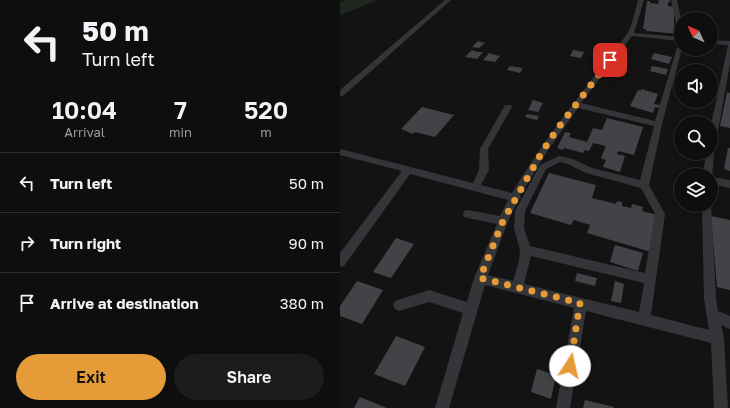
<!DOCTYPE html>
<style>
:root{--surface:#0e0e0f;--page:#1c1c1d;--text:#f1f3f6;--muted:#9b9c9e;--line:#2e2e2f;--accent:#e69b39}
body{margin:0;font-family:"Golos Text",sans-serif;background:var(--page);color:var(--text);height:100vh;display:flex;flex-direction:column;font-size:15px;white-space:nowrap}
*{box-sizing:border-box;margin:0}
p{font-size:13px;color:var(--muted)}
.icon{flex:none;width:22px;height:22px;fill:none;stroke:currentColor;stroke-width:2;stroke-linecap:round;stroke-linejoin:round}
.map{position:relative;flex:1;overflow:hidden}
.sheet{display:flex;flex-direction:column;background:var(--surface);width:340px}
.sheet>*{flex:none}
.hud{background:#0e0e0f;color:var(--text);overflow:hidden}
.needle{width:26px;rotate:314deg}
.fabs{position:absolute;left:334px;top:12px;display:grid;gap:8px}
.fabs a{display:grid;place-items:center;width:44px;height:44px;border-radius:50%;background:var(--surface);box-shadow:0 2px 6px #0003,0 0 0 1px var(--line);font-size:20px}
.pin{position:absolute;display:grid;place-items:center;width:34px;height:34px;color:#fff;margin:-17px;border-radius:8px;box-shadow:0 2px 6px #0006}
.me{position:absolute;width:44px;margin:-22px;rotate:10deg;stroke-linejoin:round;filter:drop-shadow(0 0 3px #0008)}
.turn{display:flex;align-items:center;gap:14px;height:84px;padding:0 16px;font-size:18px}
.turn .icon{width:52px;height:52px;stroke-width:2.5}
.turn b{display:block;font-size:28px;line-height:34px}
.eta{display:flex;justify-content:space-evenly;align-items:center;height:68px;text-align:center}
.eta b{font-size:24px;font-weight:600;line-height:28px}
.button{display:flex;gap:8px;margin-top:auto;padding:8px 16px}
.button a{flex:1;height:46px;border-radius:24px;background:var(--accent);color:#111;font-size:16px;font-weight:600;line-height:46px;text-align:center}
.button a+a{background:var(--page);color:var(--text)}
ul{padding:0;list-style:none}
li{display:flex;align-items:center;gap:12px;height:60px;padding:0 16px;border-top:1px solid var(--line)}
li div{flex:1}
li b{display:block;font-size:15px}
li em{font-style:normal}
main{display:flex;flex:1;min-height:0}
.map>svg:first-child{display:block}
.green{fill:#1f271f}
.building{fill:#424347}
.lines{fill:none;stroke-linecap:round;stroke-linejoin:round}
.minor{fill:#343539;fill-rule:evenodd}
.route{stroke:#e69b39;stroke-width:7;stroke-dasharray:0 12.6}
</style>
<main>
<section class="sheet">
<div class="hud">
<div class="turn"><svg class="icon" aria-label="left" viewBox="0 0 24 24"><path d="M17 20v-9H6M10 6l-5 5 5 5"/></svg><div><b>50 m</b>Turn left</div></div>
</div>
<div class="eta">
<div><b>10:04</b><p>Arrival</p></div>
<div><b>7</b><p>min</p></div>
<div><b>520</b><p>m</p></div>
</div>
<ul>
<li><svg class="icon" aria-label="left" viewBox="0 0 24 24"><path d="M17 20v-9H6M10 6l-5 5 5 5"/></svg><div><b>Turn left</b></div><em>50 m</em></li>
<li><svg class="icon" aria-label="right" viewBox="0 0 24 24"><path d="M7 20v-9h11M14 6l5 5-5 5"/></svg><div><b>Turn right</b></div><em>90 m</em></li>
<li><svg class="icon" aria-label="arrive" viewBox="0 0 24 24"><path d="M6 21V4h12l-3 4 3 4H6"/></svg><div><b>Arrive at destination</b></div><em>380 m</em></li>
</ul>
<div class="button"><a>Exit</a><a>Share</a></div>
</section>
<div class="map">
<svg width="390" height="408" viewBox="0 0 390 408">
<rect width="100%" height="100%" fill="#131314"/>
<!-- green -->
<path class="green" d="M5 0H37L0 15V3Z"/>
<!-- building -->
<g class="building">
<path d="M319 0H330V2H328V6L334 7V28L339 29V34L306 31V29H303L307 1H310V3L318 4Z"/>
<path d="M138 41 145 43 139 48 132 47Z"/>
<path d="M132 50 137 52H143L137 59 131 58 134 55 131 58 125 57Z"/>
<path d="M233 50 244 52 241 58 230 56Z"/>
<path d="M149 53 155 55 160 56 155 62 143 60Z"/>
<path d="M314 53 332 57 329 64 311 59Z"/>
<path d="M170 66 183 68 180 73 167 70Z"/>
<path d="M312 66 328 69 326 75 310 71Z"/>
<path d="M301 89 318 94 314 104 320 105 319 108 315 107 313 113 290 106 298 90 301 91Z"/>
<path d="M387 92 390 93V128L380 126Z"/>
<path d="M193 100 203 103 198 112 188 110Z"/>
<path d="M82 107 114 115 95 137 75 132 73 134 61 129Z"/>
<path d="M187 114 199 116 197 120 185 117Z"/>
<path d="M267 118 303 127 294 155 278 151 277 154 285 156 280 172 263 167 266 160 261 158 266 146 253 143 249 151 245 150 243 153 224 148 223 150 217 148 225 132 231 133 229 137 247 142 253 128 262 130Z"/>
<path d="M388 148H390V171L384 169Z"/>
<path d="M209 173 256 185 252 198 276 204 277 201 282 202V206L291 208 292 204 303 207 302 211 317 215 311 252 247 233 250 225 234 220 231 225 190 213Z"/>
<path d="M371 216 390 220V290L377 287Z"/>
<path d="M56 238 74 244 51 278 33 272Z"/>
<path d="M275 245 303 253 298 271 270 262Z"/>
<path d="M237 273 257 278 255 286 235 281Z"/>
<path d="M17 281 43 290 22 324 0 316V306Z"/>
<path d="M275 281 284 284 281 303 271 301Z"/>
<path d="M56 336 85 347 65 386 34 374Z"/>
<path d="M197 369 216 375 211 399 191 392Z"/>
<path d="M20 397 47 408H14Z"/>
<path d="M245 400 274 407V408H243Z"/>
</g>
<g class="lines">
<!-- minor -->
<g class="minor">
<path d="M105 0H111L3 96H0V90Z"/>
<path d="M298 0H304L294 33 341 37V49H342L322 124 309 185 325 214 311 315 369 330 364 298 362 205H371V203L376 298 378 311 390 316V329L381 325 384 338 388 408H374L371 343 246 311 230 408H216L234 308 145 285 109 408H95L123 313 89 302 59 311 55 309 53 305 55 301 89 290 127 302 134 278 157 224 128 218 124 217 123 214 124 211 128 210 160 216 168 200 70 174 4 266 0 267V253L62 171 0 155V149L133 183 139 170 140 149 165 105H171L172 107 148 149 149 170 141 185 172 193C206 136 247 86 287 34L291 26ZM292 36 339 41 315 121 241 103ZM238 108 314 126 300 180 252 168 233 159 219 156 200 165 175 211 174 228 180 250 179 261 173 281 148 275 168 221 178 201 181 198 180 196 208 150ZM220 162 228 164 246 173 301 188 315 214 305 273 190 246 184 228 185 211 206 169ZM191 256 304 283 299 312 184 284Z"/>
<path d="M331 0H337L341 19V35L338 33Z"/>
<path d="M371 40 390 41V64L375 147 371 150V125L388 45 371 44Z"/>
<path d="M371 150 374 153 372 177 390 180V188L371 184V175H363L366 153H371Z"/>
</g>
</g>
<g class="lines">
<!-- route -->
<path class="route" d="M230 366 240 303 140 278 163 221 202 152 218 128 270 60"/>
</g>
</svg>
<div class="fabs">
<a><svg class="needle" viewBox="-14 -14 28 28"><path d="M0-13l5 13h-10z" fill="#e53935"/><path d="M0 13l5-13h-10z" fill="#9b9c9e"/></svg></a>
<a><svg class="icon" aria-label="sound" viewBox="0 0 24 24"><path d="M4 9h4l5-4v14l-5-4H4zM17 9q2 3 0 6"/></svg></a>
<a><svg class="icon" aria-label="search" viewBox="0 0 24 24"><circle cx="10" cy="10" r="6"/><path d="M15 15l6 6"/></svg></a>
<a><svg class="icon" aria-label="layers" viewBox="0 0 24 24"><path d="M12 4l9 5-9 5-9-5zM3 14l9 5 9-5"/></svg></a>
</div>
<div class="pin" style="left:270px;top:60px;background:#d93025"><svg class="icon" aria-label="arrive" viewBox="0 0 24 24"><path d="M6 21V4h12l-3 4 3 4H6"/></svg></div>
<svg class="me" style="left:230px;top:366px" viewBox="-20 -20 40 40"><circle r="19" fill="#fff"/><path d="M0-13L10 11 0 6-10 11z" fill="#e69b39"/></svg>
</div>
</main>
